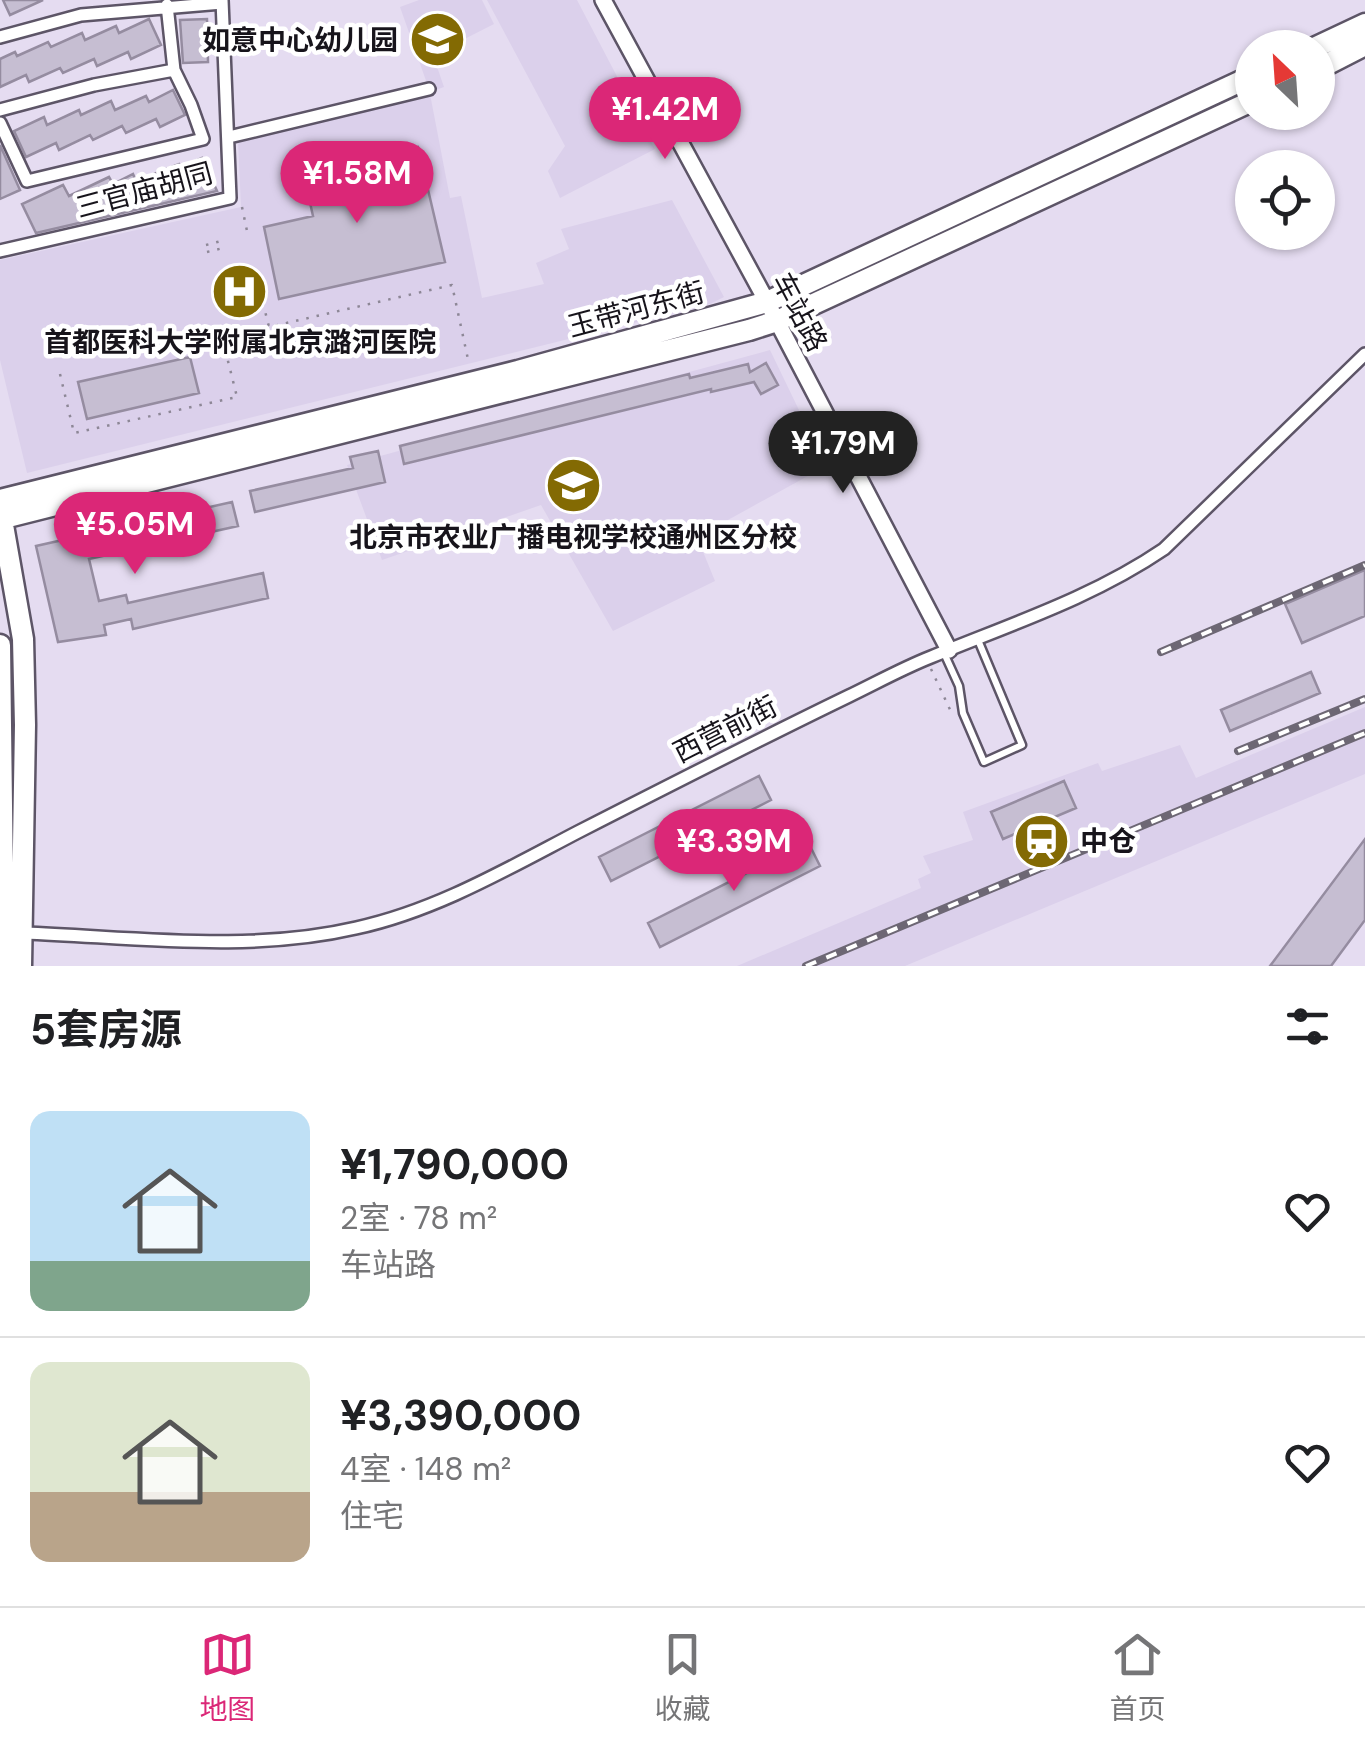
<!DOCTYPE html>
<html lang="zh">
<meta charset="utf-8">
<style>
:root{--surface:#fff;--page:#f2f2f2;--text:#202124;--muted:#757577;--line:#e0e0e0;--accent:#db2777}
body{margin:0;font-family:"DM Sans","Noto Sans SC",sans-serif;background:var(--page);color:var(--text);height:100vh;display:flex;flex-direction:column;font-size:38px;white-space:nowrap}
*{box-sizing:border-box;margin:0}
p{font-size:32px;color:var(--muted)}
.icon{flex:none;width:55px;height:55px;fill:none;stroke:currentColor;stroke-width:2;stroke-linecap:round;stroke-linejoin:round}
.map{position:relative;height:966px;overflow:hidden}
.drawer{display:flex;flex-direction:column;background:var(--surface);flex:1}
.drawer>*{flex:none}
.needle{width:65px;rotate:335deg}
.controls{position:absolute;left:1235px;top:30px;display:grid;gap:20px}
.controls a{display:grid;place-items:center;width:100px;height:100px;border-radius:50%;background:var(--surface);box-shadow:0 2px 8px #0004;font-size:50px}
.price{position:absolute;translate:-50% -85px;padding:0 22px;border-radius:35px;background:var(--accent);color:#fff;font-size:32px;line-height:65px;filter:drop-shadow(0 2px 5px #0008)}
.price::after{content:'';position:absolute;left:50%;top:60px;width:30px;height:22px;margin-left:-15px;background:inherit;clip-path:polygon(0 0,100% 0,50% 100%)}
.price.active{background:#222;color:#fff}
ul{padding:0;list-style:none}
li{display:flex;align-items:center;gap:30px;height:250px;padding:0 30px}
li+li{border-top:2px solid var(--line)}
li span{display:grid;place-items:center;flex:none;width:280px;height:200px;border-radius:20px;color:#555}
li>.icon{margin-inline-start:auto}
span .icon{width:120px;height:120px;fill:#fffc;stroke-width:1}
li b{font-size:42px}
h2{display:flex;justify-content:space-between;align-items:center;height:120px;padding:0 30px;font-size:42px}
.dock{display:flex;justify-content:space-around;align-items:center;height:140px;border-top:2px solid var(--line);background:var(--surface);font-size:28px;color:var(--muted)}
.dock a{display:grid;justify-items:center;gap:5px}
.dock .active{color:var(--accent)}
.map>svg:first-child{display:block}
</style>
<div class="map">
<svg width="1365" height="966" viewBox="0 0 1365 966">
<rect width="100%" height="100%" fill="#e5dcf1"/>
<!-- built -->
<path fill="#dbd0eb" d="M 419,0 L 482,0 L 494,24 L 433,55 L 444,87 L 430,92 L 400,7 Z
M 487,0 L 577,0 L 655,149 L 560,198 L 548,171 L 565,146 Z
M 430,94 L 450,198 L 461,196 L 482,298 L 544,284 L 536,263 L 569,249 L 561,229 L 672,200 L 724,297 L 710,304 L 27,473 L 0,360 L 0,260 L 241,207 L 238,141 Z
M 770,350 L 826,466 L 697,537 L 715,581 L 613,631 L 541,505 L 382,560 L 347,465 Z
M 1365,707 L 1365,774 L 905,966 L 737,966 L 921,888 L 918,879 L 931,873 L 923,856 L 973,840 L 963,812 L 1098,763 L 1102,771 L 1180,745 L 1196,778 Z"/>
<!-- building -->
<path fill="#c6bed2" stroke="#958ca0" stroke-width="2.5" d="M 3,0 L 43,0 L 10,15 Z
M 149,19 L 161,45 L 131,59 L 128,52 L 97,66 L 94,59 L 63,73 L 60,68 L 29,82 L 26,75 L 0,87 L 0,59 L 15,52 L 17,56 L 48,42 L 51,47 L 82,33 L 85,40 L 116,26 L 119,33 Z
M 207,19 L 208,62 L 183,63 L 180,20 Z
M 173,90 L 185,115 L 160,127 L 156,119 L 126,133 L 122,126 L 93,140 L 90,135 L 59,150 L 56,143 L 26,157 L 14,131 L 44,117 L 47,125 L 79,110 L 81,115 L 111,101 L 115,110 L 146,96 L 149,102 Z
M 0,145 L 20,190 L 0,199 Z
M 418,147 L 445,262 L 279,299 L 264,227 L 313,216 L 303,171 Z
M 202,158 L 217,191 L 36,233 L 22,204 L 63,185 L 69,196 L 109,177 L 113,184 L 133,174 L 136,181 L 179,164 L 181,168 Z
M 190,357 L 199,393 L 87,419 L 78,382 Z
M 766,363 L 778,385 L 761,394 L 754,382 L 711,392 L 711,389 L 404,464 L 400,446 L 689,374 L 690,378 L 748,364 L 750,372 Z
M 378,451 L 385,482 L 255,512 L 250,491 L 353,468 L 350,457 Z
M 232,502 L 238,526 L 89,559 L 99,601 L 126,595 L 128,603 L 263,573 L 268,598 L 133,629 L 131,619 L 104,625 L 106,635 L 58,642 L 36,546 Z
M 1365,570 L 1365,616 L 1302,643 L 1285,604 Z
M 1311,672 L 1320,693 L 1230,731 L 1221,710 Z
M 759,776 L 771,800 L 611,881 L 599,857 Z
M 1064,781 L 1076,808 L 1003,839 L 991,812 Z
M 1365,839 L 1365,920 L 1331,966 L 1270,966 Z
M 808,842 L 820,866 L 660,947 L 648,923 Z"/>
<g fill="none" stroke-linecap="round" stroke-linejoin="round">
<defs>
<path id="service" d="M 944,653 L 959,686 L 963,713 L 984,762 L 1022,745 L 978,640"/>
<path id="minor" d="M 0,37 L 81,15 L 222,3
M 0,110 L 94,85 L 174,70
M 0,123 L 27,181 L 203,139 L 191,105 L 174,70 L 167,5
M 229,137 L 429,89
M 0,251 L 230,198 L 222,0
M 24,933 C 133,937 249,953 356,928 C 435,911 507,869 578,832 C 668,786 758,740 849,696 C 876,683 903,668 931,657 C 1011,624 1092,598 1164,549 L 1365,354"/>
<path id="tertiary" d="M 603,0 L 767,302 L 949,650"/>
<path id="primary" d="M 1314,48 L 1365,24
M 1318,69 L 1365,45
M 0,500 L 518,371 L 767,302 L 1252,76
M 0,508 L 23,639 L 25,725 L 21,966
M 0,519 L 749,330 L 777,321 L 1252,101
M 0,645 L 4,966"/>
</defs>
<!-- service casing -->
<use href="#service" stroke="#5d5567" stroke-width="11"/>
<!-- minor casing -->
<use href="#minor" stroke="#5d5567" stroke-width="16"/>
<!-- tertiary casing -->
<use href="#tertiary" stroke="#5d5567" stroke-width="20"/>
<!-- primary casing -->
<use href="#primary" stroke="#5d5567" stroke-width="25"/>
<!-- path -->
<path stroke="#8d8796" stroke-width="2.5" stroke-dasharray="2.5 8" stroke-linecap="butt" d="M 242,207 L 247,231
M 206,245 L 225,240
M 207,252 L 227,247
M 220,300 L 238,295
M 263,303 L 269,327 L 452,285 L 469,364
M 222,306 L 240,302
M 60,374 L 74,433 L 237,397 L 222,337 L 269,327
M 931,669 L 953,716"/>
<!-- service -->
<use href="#service" stroke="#fff" stroke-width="6"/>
<!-- minor -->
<use href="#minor" stroke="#fff" stroke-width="11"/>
<!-- tertiary -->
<use href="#tertiary" stroke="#fff" stroke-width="15"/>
<!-- primary -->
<use href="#primary" stroke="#fff" stroke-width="20"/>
<defs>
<path id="rail" d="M 1161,652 L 1365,565
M 1238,751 L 1365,699
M 806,966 L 1365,733"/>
</defs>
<!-- rail casing -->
<use href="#rail" stroke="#6d6774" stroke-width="8"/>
<!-- rail -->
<use href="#rail" stroke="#fff" stroke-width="4" stroke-dasharray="11" stroke-linecap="butt"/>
</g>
<!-- icons -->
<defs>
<symbol id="school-disc" viewBox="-11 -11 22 22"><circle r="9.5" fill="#836a03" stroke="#fff"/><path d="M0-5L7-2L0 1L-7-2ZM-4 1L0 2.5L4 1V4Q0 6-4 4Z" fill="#fff"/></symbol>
<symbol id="hospital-disc" viewBox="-11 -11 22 22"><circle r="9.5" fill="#836a03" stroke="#fff"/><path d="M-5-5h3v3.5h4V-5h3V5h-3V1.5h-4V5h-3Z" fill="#fff"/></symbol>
<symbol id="university-disc" viewBox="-11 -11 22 22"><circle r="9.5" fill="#836a03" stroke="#fff"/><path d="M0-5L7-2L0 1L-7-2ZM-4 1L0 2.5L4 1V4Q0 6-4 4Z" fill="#fff"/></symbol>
<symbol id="station-disc" viewBox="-11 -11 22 22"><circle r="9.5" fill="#836a03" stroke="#fff"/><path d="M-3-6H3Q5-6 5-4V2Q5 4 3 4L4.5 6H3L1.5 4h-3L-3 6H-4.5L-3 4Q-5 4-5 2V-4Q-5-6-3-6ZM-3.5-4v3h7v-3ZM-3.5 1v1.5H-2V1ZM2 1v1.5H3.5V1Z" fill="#fff"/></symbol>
</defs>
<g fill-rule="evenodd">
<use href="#school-disc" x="406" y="8" width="63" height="63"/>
<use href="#hospital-disc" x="208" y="260" width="63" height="63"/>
<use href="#university-disc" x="542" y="454" width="63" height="63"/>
<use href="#station-disc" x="1010" y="810" width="63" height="63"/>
</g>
<g text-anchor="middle" stroke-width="9" stroke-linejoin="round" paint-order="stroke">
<!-- poi labels -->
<g font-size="28" font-weight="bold" fill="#17141b" stroke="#fff">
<text x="398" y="50" text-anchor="end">如意中心幼儿园</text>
<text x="240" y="352">首都医科大学附属北京潞河医院</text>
<text x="573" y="547">北京市农业广播电视学校通州区分校</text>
<text x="1080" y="851" text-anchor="start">中仓</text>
</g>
<!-- street labels -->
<g font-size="28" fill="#17141b" stroke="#fff">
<text transform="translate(144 190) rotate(-15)" y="10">三官庙胡同</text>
<text transform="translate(636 309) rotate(-15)" y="10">玉带河东街</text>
<text transform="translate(800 312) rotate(62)" y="10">车站路</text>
<text transform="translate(725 729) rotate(-27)" y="10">西营前街</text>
</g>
</g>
</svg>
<div class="controls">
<a><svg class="needle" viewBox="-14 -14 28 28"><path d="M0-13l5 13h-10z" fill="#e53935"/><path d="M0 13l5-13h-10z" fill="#757577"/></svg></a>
<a><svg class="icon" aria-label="locate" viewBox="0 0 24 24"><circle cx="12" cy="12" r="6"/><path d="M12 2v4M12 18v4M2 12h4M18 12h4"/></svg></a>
</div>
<b class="price" style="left:665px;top:162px">¥1.42M</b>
<b class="price" style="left:357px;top:226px">¥1.58M</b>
<b class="price active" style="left:843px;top:496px">¥1.79M</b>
<b class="price" style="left:135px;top:577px">¥5.05M</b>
<b class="price" style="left:734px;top:894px">¥3.39M</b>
</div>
<section class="drawer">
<h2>5套房源<svg class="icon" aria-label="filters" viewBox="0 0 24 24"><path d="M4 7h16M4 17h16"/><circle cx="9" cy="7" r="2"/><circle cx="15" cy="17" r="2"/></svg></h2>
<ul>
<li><span style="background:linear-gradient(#bfe0f5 75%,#7fa58c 0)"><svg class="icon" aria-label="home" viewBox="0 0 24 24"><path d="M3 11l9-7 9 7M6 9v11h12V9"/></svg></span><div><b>¥1,790,000</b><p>2室 · 78 m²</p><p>车站路</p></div><svg class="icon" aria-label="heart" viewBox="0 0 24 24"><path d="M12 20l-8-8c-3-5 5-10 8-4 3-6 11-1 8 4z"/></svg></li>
<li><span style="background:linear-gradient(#dfe7d0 65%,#b9a48a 0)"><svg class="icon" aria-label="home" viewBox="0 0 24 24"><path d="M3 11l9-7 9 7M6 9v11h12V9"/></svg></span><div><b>¥3,390,000</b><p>4室 · 148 m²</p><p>住宅</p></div><svg class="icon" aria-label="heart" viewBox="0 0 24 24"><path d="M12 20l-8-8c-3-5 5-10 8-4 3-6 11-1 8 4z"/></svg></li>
</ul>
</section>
<nav class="dock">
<a class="active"><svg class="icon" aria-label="map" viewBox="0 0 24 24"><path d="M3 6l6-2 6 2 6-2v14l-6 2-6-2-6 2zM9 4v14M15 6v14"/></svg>地图</a>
<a><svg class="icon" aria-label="saved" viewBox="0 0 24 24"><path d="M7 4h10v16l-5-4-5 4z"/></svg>收藏</a>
<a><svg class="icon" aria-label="home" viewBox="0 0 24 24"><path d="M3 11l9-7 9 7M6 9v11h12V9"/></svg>首页</a>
</nav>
